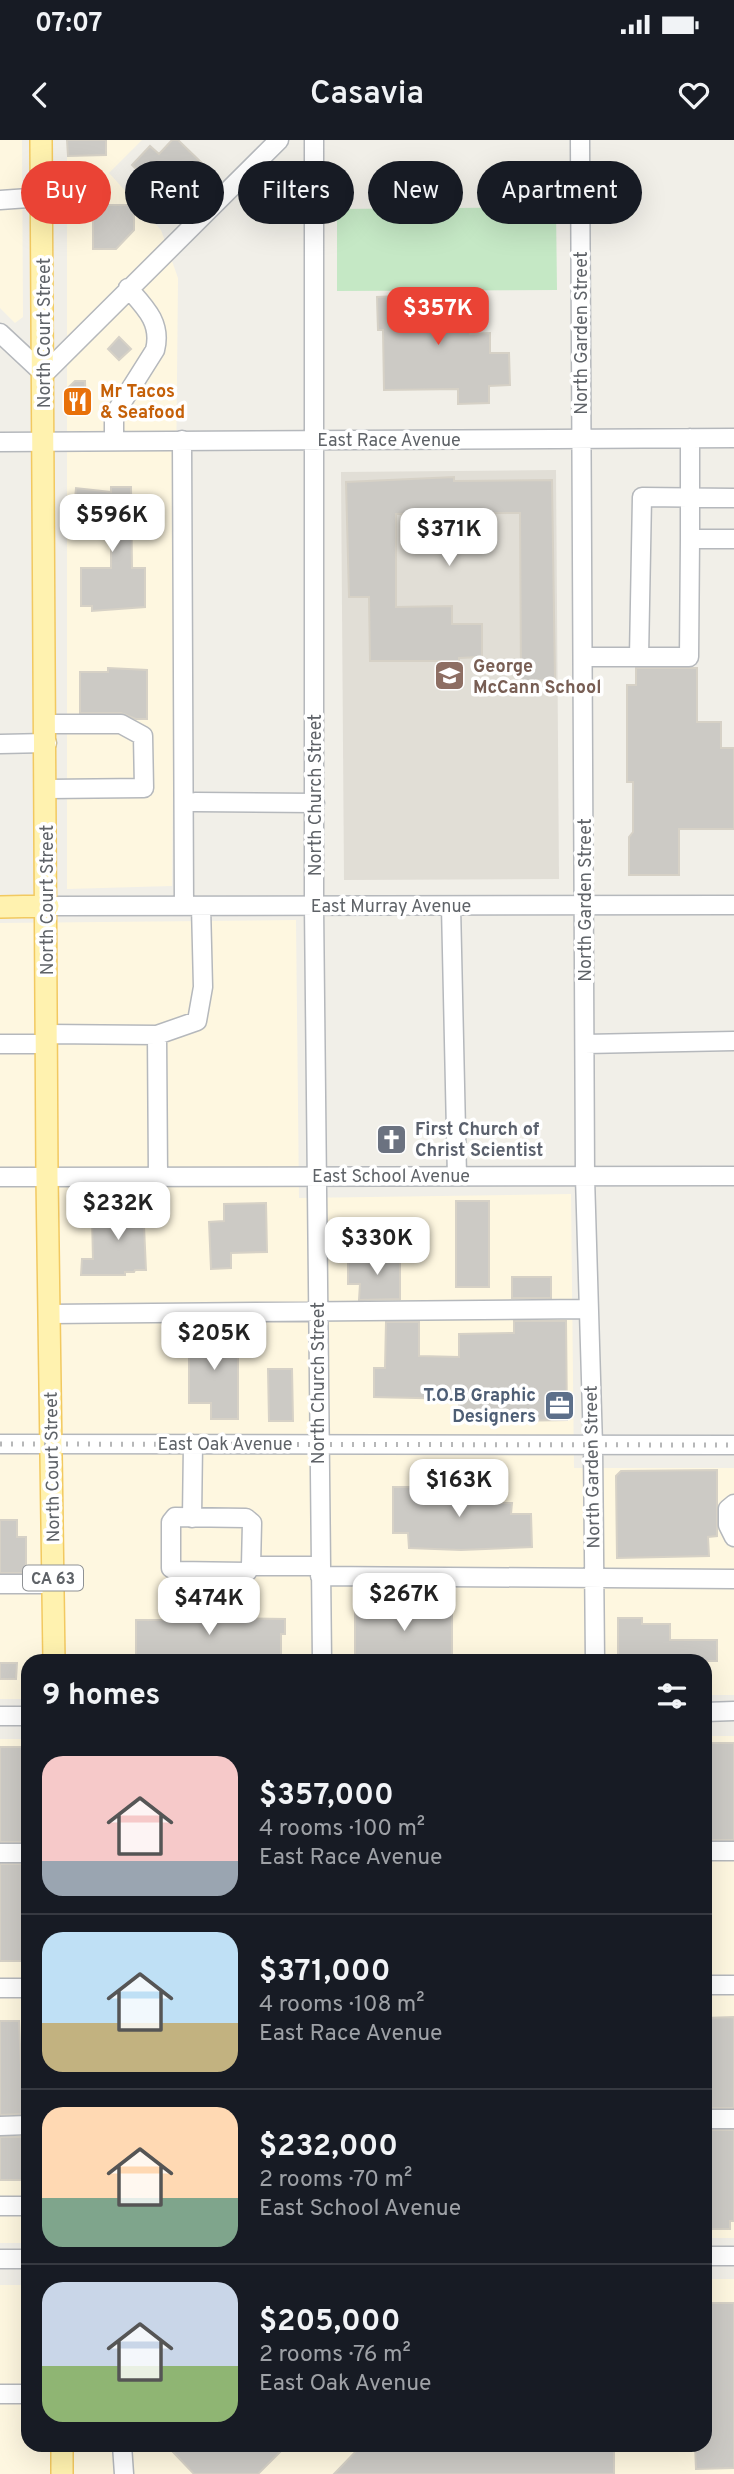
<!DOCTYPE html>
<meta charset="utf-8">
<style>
:root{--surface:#171b24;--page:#20242c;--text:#f1f3f6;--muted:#9ea1a6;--line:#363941;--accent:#ea4335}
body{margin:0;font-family:Overpass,sans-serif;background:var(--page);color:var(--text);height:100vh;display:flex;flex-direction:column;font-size:26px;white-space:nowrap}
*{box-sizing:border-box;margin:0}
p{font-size:23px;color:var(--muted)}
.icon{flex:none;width:38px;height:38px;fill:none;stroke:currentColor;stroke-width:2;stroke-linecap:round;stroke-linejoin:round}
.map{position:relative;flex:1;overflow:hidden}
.panel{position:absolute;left:21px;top:1514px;width:691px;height:798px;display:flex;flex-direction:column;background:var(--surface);border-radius:21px;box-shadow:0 7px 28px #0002}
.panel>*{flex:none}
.guide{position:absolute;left:21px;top:21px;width:693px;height:63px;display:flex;gap:14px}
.price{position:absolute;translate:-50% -60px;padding:0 16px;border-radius:14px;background:#fff;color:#222;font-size:23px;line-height:46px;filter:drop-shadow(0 2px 4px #0008)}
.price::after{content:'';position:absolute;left:50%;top:42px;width:21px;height:16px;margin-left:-10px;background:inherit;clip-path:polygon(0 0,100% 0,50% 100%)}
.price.active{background:var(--accent);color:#fff}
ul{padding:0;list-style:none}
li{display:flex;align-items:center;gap:21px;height:175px;padding:0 21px}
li+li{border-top:2px solid var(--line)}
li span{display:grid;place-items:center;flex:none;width:196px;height:140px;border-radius:21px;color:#555}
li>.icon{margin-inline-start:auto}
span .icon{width:84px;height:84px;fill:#fffc;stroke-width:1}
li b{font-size:30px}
h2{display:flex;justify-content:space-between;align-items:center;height:84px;padding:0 21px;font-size:30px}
.pill{padding:0 24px;border-radius:32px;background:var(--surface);box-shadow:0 7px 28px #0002;font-size:24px;line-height:63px}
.pill.active{background:var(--accent);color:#fff}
.status{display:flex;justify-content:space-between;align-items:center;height:49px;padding:0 35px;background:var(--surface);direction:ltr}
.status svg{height:19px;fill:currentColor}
header{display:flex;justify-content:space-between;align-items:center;height:91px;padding:0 21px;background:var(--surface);font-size:32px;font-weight:600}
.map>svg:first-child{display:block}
</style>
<div class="status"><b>07:07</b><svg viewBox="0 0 49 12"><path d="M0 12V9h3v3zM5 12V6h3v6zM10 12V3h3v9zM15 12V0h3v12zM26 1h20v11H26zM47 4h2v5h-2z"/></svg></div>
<header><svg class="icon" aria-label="back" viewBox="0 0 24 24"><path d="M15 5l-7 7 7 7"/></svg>Casavia<svg class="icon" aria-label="heart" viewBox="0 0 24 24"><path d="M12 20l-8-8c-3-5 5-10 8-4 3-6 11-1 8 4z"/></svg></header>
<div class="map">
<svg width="734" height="2334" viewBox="0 0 734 2334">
<rect width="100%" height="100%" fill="#f1efe8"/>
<!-- commercial -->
<path fill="#fef7e0" d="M 0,0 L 22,0 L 23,177 L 15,183 L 0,168 Z
M 67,0 L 142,0 L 109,33 L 161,90 L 178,138 L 172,746 L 67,749 Z
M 296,780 L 299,1058 L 571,1054 L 574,1328 L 734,1328 L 734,1555 L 705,1555 L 705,1521 L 28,1521 L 28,1559 L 0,1559 L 0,783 Z
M 705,1596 L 734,1596 L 734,2098 L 705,2098 Z
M 0,1599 L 28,1599 L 28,2103 L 0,2103 Z
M 705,2139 L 734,2139 L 734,2334 L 0,2334 L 0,2145 L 28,2145 L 28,2305 L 705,2305 Z"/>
<!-- education -->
<path fill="#e1ded6" d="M 556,330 L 559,739 L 344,740 L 341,332 Z"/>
<!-- green -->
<path fill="#c5e8c5" d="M 556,67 L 557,150 L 337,151 L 337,69 Z"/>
<!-- building -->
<path fill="#cccac5" stroke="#d6d1c6" stroke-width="2" d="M 67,0 L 106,0 L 106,15 L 68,16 Z
M 172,0 L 178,0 L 205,26 L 156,77 L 127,49 L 141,34 L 132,25 L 150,6 L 159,14 Z
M 93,65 L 134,65 L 134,90 L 116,109 L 93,109 Z
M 470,153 L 470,194 L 490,193 L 490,213 L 509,213 L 510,245 L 489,246 L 489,263 L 458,264 L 458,249 L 384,250 L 383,190 L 378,190 L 377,157 Z
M 119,197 L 131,209 L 119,220 L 108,209 Z
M 75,241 L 85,241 L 86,275 L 68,275 L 68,248 Z
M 454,337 L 454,341 L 552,340 L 555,540 L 521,541 L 520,373 L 396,374 L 396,467 L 452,466 L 452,484 L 482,484 L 482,517 L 459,518 L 459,521 L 370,521 L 369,457 L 349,457 L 346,342 Z
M 111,347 L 131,347 L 132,428 L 145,428 L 145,467 L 92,471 L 92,466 L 81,466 L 81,428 L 111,428 L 111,375 L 74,370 L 76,348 L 111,352 Z
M 108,528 L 147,530 L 147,579 L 136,579 L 121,573 L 80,573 L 80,532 L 108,532 Z
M 636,528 L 697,528 L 697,582 L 721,582 L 721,608 L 734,608 L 734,689 L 679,689 L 679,735 L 629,735 L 629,697 L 633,692 L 633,642 L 627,642 L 627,545 L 636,545 Z
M 456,1061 L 489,1061 L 489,1147 L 456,1147 Z
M 266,1063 L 267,1112 L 231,1113 L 231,1128 L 211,1129 L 209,1082 L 224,1081 L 224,1064 Z
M 107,1064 L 143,1064 L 146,1130 L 135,1130 L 134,1132 L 125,1132 L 125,1135 L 81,1135 L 82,1119 L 93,1119 L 92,1077 L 107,1077 Z
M 367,1113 L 400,1114 L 400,1159 L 359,1160 L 360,1144 L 348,1144 L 348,1121 L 367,1121 Z
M 512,1137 L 551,1137 L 551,1158 L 512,1158 Z
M 514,1181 L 566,1181 L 567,1280 L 459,1282 L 459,1259 L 374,1257 L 374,1228 L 385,1228 L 386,1182 L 419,1182 L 419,1216 L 459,1217 L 459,1194 L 514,1193 Z
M 189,1184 L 210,1184 L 210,1198 L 238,1198 L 238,1279 L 211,1279 L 211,1263 L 189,1263 Z
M 268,1229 L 292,1229 L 293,1281 L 269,1281 Z
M 717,1330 L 717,1396 L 708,1397 L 709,1416 L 617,1418 L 616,1336 L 621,1331 Z
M 393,1347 L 498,1347 L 498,1363 L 512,1363 L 511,1374 L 531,1374 L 532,1407 L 461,1410 L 409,1408 L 408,1393 L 393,1393 Z
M 0,1380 L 17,1380 L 17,1397 L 26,1397 L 26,1433 L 0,1433 Z
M 175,1463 L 204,1464 L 204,1469 L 235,1469 L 235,1478 L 285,1479 L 285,1494 L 281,1494 L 281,1521 L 136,1521 L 136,1480 L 175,1480 Z
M 355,1464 L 452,1464 L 452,1521 L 355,1521 Z
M 618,1478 L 642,1478 L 642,1484 L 670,1484 L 670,1500 L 717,1500 L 717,1521 L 618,1521 Z
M 0,1523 L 17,1523 L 16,1539 L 0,1539 Z
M 705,1603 L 734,1603 L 734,1700 L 705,1700 Z
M 0,1607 L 26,1607 L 27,1702 L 0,1702 Z
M 0,1724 L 27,1724 L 27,1821 L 0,1821 Z
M 734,1877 L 734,1968 L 705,1968 L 705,1878 Z
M 0,1881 L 19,1881 L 23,1974 L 0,1975 Z
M 705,1990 L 734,1990 L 734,2081 L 730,2081 L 730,2089 L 705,2089 Z
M 0,1997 L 22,1997 L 22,2040 L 0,2040 Z
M 705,2163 L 734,2163 L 734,2328 L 696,2329 L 695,2305 L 705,2305 Z
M 178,2305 L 272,2305 L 280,2312 L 258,2334 L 194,2334 L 172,2311 Z
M 362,2305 L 614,2305 L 614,2334 L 334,2334 Z"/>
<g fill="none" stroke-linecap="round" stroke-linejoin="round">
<defs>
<path id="minor" d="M 314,0 L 314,766 L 322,1521
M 580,0 L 585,1037 L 593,1306 L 595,1521
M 0,60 L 43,57
M 0,193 L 44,234 L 279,0
M 690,298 L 690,399 L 734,399
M 182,300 L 184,766
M 114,301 L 114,275 L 155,210 C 162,183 145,167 128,148
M 0,302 L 734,298
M 583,517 L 689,517 L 690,399
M 639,517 L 642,357 L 734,358
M 47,584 L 121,584 L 143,596 L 144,648 L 47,649
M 0,604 L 47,603
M 195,662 L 315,663
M 48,766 L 734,765
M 451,766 L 457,1036
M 47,894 L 157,895 L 197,881 L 203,847 L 201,766
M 157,895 L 158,1036
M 0,904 L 47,904
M 585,904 L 734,901
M 0,1037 L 734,1036
M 50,1174 L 587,1169
M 0,1304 L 734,1305
M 734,1364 L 728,1369 L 728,1385 L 734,1397
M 175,1377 L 246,1378 L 252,1383 L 251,1426 L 247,1432 L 176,1431 L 171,1428 L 171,1382 Z
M 192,1378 L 193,1304
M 251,1426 L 320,1426
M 320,1436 L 734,1439
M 0,1444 L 53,1444
M 705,1572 L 734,1571
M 0,1576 L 28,1576
M 705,1711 L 734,1711
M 0,1713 L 28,1713
M 705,1845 L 734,1845
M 0,1848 L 28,1848
M 705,1979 L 734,1979
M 0,1986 L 28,1985
M 0,2066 L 28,2066
M 705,2116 L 734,2116
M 0,2119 L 28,2119
M 0,2254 L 28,2254
M 122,2305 L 124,2334"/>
<path id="major" d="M 41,0 L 47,1037 L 54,1521
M 0,767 L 48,766
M 62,2305 L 62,2334"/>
</defs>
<!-- minor casing -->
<use href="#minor" stroke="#b5b8bc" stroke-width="21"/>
<!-- major casing -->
<use href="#major" stroke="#f2c960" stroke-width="24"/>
<!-- minor -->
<use href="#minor" stroke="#fff" stroke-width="18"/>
<!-- major -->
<use href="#major" stroke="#fff2af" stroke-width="21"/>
<!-- rail -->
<path stroke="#b6b7b8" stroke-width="5" stroke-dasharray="2 9" stroke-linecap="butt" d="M 0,1304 L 734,1305"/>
</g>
<!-- icons -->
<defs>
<symbol id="restaurant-square" viewBox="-11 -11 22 22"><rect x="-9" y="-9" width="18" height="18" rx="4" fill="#e8710a" stroke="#fff"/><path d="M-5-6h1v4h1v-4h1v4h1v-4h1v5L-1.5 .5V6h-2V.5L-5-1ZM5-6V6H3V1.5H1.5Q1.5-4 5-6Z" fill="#fff"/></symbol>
<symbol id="school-square" viewBox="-11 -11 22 22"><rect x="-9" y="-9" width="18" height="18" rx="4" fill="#8d6e63" stroke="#fff"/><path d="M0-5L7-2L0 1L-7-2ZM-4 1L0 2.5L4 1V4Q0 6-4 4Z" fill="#fff"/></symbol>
<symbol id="church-square" viewBox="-11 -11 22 22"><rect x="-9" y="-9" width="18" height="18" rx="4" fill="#6b7280" stroke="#fff"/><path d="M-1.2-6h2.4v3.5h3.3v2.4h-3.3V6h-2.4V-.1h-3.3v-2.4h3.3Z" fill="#fff"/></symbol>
<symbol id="office-square" viewBox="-11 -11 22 22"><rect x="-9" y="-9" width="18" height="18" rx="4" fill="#5c6f8a" stroke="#fff"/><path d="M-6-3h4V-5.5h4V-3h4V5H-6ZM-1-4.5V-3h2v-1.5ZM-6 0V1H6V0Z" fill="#fff"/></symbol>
</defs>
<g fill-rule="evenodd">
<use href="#restaurant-square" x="60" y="244" width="35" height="35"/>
<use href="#school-square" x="432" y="518" width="35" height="35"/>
<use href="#church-square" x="374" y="982" width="35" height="35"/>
<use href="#office-square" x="542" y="1248" width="35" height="35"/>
</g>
<g text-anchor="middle" stroke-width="7" stroke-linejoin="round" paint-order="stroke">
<!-- shield labels -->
<rect fill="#fff" stroke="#8f9295" stroke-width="2" x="23" y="1425.5" width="60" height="25" rx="5"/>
<g font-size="16" font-weight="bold" fill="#5f6368">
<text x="53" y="1444">CA 63</text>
</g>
<!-- street labels -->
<g font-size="18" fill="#5f6368" stroke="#fff">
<text transform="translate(44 193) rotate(-90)" y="6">North Court Street</text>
<text transform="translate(581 193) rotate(-90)" y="6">North Garden Street</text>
<text x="389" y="306">East Race Avenue</text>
<text transform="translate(315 655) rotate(-90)" y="6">North Church Street</text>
<text transform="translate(47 760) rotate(-90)" y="6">North Court Street</text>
<text transform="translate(585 760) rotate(-90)" y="6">North Garden Street</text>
<text x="391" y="772">East Murray Avenue</text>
<text x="391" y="1042">East School Avenue</text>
<text transform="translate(318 1243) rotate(-90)" y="6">North Church Street</text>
<text x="225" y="1310">East Oak Avenue</text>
<text transform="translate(52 1327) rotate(-91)" y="6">North Court Street</text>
<text transform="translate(592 1327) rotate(-91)" y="6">North Garden Street</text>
</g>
<!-- food labels -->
<g font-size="18" font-weight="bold" fill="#c56008" stroke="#fff" text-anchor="start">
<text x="100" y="257">Mr Tacos<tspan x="100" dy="21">&amp; Seafood</tspan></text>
</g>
<!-- education labels -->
<g font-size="18" font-weight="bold" fill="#785e54" stroke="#fff" text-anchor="start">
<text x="473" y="532">George<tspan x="473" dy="21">McCann School</tspan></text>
</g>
<!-- worship labels -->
<g font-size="18" font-weight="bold" fill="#5b616d" stroke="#fff" text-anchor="start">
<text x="415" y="995">First Church of<tspan x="415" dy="21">Christ Scientist</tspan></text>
</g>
<!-- service labels -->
<g font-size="18" font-weight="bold" fill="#4e5e75" stroke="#fff" text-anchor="end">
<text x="536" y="1261">T.O.B Graphic<tspan x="536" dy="21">Designers</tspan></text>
</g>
</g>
</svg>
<b class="price active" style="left:438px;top:207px">$357K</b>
<b class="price" style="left:112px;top:414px">$596K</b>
<b class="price" style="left:449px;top:428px">$371K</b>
<b class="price" style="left:118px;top:1102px">$232K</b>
<b class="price" style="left:377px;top:1137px">$330K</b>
<b class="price" style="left:214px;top:1232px">$205K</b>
<b class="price" style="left:459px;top:1379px">$163K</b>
<b class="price" style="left:404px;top:1493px">$267K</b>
<b class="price" style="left:209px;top:1497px">$474K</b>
<div class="guide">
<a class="pill active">Buy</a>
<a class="pill">Rent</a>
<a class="pill">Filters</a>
<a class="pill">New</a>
<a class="pill">Apartment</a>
</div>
<section class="panel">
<h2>9 homes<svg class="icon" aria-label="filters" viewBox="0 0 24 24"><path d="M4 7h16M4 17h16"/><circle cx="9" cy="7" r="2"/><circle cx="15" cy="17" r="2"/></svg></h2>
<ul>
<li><span style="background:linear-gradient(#f6c9c9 75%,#9aa5b1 0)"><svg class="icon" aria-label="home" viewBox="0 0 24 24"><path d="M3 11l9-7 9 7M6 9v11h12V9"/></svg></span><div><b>$357,000</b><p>4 rooms · 100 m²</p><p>East Race Avenue</p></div></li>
<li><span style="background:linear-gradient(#bfe0f5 65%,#c2b280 0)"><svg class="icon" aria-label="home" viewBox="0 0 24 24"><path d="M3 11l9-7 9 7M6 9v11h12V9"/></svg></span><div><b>$371,000</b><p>4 rooms · 108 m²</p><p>East Race Avenue</p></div></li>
<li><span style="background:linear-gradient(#ffd9b3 65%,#7fa58c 0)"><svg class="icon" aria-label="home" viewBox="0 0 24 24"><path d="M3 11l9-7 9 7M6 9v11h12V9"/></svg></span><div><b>$232,000</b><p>2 rooms · 70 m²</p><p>East School Avenue</p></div></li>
<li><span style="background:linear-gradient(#c9d6e8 60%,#8fb573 0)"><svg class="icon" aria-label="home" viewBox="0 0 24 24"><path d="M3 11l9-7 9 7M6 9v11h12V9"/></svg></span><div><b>$205,000</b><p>2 rooms · 76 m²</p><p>East Oak Avenue</p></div></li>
</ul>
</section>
</div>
